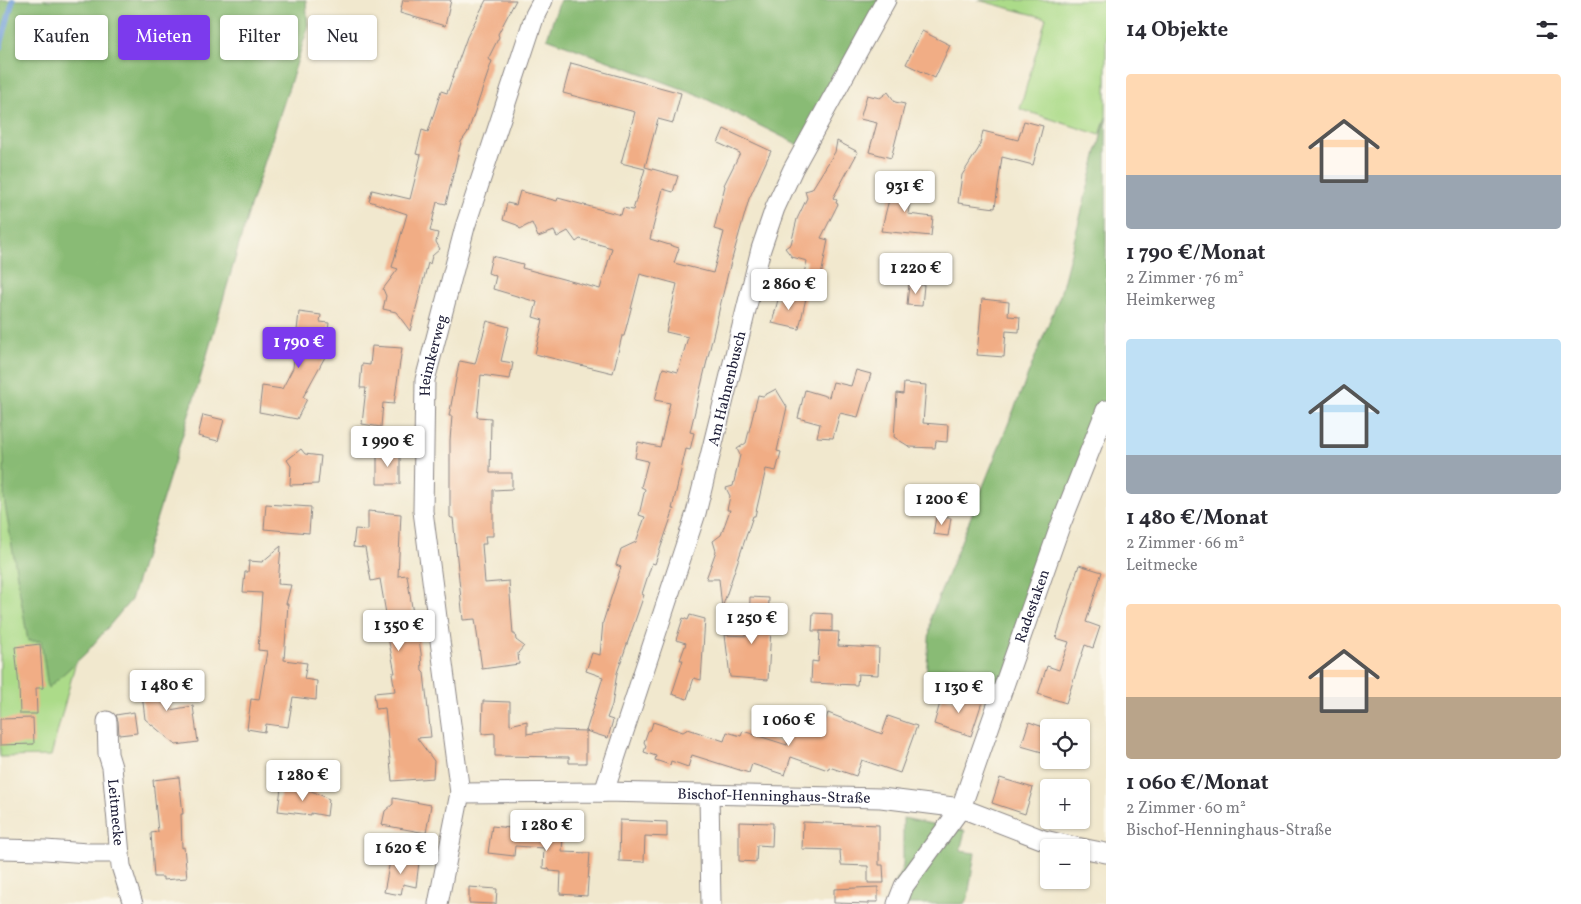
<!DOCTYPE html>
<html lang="de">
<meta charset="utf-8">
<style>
:root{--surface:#fff;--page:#f7f7f7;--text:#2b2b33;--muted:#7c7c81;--accent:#7c3aed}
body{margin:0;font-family:Vollkorn,serif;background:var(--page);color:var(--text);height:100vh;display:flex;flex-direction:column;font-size:19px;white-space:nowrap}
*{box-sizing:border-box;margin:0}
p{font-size:16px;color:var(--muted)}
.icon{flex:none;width:28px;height:28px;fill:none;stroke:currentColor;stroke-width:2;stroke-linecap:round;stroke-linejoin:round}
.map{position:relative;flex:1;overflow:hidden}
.sheet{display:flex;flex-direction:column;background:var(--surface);width:475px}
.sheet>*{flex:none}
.banner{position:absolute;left:15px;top:15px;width:475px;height:45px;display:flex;gap:10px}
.buttons{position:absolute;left:1040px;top:719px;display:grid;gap:10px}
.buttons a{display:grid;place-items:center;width:50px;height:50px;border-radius:5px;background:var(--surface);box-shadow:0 1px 4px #0004;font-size:25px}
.price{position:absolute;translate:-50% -42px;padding:0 11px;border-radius:5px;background:#fff;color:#222;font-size:16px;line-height:32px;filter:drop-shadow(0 1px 2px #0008)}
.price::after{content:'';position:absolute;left:50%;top:30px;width:15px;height:11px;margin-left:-8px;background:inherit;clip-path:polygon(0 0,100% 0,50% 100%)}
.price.selected{background:var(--accent);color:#fff}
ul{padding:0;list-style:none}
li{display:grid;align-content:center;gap:10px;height:265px;padding:0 20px}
li span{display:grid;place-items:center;height:155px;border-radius:5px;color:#555}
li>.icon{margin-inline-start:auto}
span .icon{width:90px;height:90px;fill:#fffc;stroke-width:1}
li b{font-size:21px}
h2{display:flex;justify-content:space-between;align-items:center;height:60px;padding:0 20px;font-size:21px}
.chip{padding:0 18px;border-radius:5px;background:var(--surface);box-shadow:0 1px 4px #0004;font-size:18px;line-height:45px}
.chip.selected{background:var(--accent);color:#fff}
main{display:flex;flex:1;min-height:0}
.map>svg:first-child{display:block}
</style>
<main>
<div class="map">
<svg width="1106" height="904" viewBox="0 0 1106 904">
<rect width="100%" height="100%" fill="#fbf7ec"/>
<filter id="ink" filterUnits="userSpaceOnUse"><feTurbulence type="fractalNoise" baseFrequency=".02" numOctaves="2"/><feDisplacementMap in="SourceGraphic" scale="10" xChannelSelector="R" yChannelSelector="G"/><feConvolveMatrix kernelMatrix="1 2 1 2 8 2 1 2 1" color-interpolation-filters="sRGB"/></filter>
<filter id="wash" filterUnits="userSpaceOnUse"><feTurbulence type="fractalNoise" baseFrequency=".0096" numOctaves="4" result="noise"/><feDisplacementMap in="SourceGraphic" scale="20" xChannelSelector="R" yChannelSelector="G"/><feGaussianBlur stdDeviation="1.12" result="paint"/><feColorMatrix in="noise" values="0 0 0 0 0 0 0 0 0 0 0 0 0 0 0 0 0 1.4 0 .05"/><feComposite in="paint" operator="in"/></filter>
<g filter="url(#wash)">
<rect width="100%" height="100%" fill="#f1e8ce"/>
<!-- green -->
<path fill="#acdb89" stroke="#677e62" d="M 978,0 L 1106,0 L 1106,117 L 1100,135 L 1020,109 L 1046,18 Z
M 0,225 L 77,657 L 51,756 L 0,757 Z"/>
<!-- forest -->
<path fill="#89bb75" stroke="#566e58" d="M 0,0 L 306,0 L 308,28 L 250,207 L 198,386 L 131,600 L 86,653 L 48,688 L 41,641 L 28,641 L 4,499 L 4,461 L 0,387 Z
M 560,0 L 886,0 L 805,148 L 696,94 L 547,38 Z
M 1106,117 L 1106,410 L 1003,686 L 925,688 L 931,616 L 1060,295 Z
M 903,818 L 965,831 L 960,851 L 975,853 L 968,897 L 964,904 L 886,904 L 903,866 Z"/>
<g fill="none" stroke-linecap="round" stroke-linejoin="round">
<!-- stream -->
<path stroke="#6f9ed8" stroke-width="5.5" d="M 0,48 L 13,0"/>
</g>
<g id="blocks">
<!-- building -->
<path fill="#f1ad85" d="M 403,0 L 451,0 L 445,26 L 400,13 Z
M 486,0 L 516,0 L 498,34 L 499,37 L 488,59 L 492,61 L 468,132 L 461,142 L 446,204 L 437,202 L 430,231 L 438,233 L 436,242 L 440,249 L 432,256 L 430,264 L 428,263 L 410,331 L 396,312 L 383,309 L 386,296 L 383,289 L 398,269 L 392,267 L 407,214 L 369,201 L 372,190 L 410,199 L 421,155 L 416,154 L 422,130 L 428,132 L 441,91 L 447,93 L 467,37 Z
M 922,31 L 950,45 L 935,78 L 906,64 Z
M 571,63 L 681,93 L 673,123 L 658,119 L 645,167 L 678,176 L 673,192 L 663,189 L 650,239 L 679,248 L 674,263 L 713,273 L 724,232 L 714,229 L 725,186 L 724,185 L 740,153 L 718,143 L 724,129 L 771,151 L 749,199 L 728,273 L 690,432 L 694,433 L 690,450 L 686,449 L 672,509 L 674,509 L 655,564 L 652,563 L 642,594 L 644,595 L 617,673 L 612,705 L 607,718 L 613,720 L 608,738 L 586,731 L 586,763 L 569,763 L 569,757 L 495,756 L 495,733 L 482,734 L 483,701 L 510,702 L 510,725 L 527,721 L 527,734 L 550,730 L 586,731 L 603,677 L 586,671 L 592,653 L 600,655 L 603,622 L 621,567 L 616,565 L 621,549 L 636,542 L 645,517 L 639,515 L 645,489 L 641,487 L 648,461 L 635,458 L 638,442 L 660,447 L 670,403 L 655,400 L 663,368 L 678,372 L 688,337 L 666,332 L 677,284 L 640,274 L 624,336 L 622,336 L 613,373 L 535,354 L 543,320 L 533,317 L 537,302 L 493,289 L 496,276 L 488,273 L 492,256 L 523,264 L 522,268 L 600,289 L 607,266 L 612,248 L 580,239 L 576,242 L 568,231 L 557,237 L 554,231 L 538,237 L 532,223 L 520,229 L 517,225 L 503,220 L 507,203 L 516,205 L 520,191 L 557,201 L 558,198 L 621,215 L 623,208 L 633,210 L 645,169 L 621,163 L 635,112 L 563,93 Z
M 888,92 L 895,102 L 905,104 L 891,158 L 869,152 L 877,123 L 860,119 L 867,95 L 880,98 Z
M 1024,121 L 1043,126 L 1033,165 L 1002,157 L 995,208 L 958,203 L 962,175 L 979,148 L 983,131 L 1018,140 Z
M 837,141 L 858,152 L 833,198 L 837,200 L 836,203 L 838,204 L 821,238 L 828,240 L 820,281 L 803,277 L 807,261 L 792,257 L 785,248 L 791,244 L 797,219 L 807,198 L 805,191 L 812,189 L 835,152 Z
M 894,180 L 913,183 L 908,214 L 933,217 L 931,236 L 881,231 Z
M 909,284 L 924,285 L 922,306 L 907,305 Z
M 780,292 L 806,298 L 799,329 L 772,323 Z
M 982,299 L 1009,302 L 1008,316 L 1020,317 L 1019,332 L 1006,331 L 1004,357 L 977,355 Z
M 299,312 L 321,315 L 320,322 L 329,323 L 325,357 L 303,397 L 307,399 L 297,419 L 259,412 L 262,386 L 282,389 L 293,368 Z
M 487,321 L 509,327 L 501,361 L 513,363 L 510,379 L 481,375 L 477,417 L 491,418 L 490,473 L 512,473 L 512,489 L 493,490 L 493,536 L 485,536 L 486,544 L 482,544 L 485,583 L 509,581 L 513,634 L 515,634 L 516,640 L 524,646 L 518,653 L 519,664 L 482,669 L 475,619 L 463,620 L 453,518 L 451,518 L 450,517 L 450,440 L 452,416 L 449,416 L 459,363 L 460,361 L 475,364 Z
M 372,346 L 402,348 L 394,404 L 383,403 L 381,427 L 362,424 L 366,388 L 360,388 L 362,364 L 370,365 Z
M 856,370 L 871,374 L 858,417 L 840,413 L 833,438 L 817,437 L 820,424 L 798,418 L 805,390 L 829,397 L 833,382 L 851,386 Z
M 904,383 L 926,385 L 923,423 L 948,425 L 947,442 L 936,441 L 935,448 L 910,447 L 894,437 L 897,393 L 903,394 Z
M 776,389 L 787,407 L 777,451 L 781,452 L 776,471 L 766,469 L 755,516 L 753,516 L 722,608 L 719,579 L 706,579 L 716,551 L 713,541 L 721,535 L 730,510 L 727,510 L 730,496 L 726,488 L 733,486 L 740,455 L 737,449 L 746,443 L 758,395 L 763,396 Z
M 203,415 L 224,420 L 218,441 L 198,436 Z
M 301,449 L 305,454 L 321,456 L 318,484 L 290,485 L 291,466 L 287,460 Z
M 377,452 L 400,452 L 400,484 L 377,484 Z
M 266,504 L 311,507 L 309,533 L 264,529 Z
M 368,511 L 401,514 L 398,576 L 407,575 L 416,633 L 418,633 L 421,653 L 422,671 L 424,673 L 431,737 L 417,738 L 434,761 L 433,778 L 392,781 L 385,708 L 376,709 L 374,693 L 395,691 L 392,673 L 395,673 L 386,627 L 388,625 L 380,579 L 371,581 L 365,548 L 353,547 L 355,529 L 368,530 Z
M 936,517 L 951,518 L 948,536 L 933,534 Z
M 281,546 L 278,584 L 291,585 L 286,604 L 288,604 L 284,660 L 307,663 L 304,679 L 317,681 L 316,700 L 293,697 L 288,727 L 266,724 L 265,732 L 247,729 L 251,699 L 259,700 L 267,651 L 258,650 L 262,593 L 243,592 L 245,572 L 248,572 L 249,561 L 262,562 Z
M 1079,565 L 1102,572 L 1086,622 L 1100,627 L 1093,648 L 1085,645 L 1066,703 L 1038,694 L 1047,666 L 1059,670 L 1069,642 L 1056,638 Z
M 750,597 L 769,598 L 768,628 L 771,629 L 768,680 L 730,677 L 725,635 L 749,636 Z
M 813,613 L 832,614 L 832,631 L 812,631 Z
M 690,615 L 705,619 L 701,680 L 694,678 L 687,699 L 672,694 L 683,660 L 680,660 L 686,643 L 676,640 L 683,618 L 688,620 Z
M 820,631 L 839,632 L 838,646 L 879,648 L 878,675 L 858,674 L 857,685 L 811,683 L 812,661 L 818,662 Z
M 40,644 L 43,688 L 36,688 L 37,714 L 20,714 L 19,687 L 15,647 Z
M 165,673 L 170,710 L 193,706 L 198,742 L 176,745 L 145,719 L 140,677 Z
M 963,693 L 983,699 L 971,736 L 934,724 L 942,696 L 960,702 Z
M 134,712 L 137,733 L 119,735 L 118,721 L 116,715 Z
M 828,713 L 882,734 L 888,716 L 917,726 L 900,773 L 862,760 L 856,776 L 829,767 L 828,770 L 791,757 L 785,775 L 752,764 L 749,773 L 692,755 L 688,767 L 671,761 L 670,765 L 655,760 L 656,756 L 644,752 L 646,746 L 644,742 L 648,731 L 651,729 L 653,722 L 683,732 L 688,729 L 724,741 L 727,732 L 741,736 L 743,731 L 787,745 L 793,727 L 820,736 Z
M 33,718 L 34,744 L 0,745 L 0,719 Z
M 1029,722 L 1049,729 L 1049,754 L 1021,746 Z
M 179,777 L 183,814 L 181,814 L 182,848 L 184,847 L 187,878 L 163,880 L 163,877 L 154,877 L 151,833 L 158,832 L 153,780 Z
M 1000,778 L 1033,788 L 1025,814 L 992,803 Z
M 292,785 L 302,789 L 303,787 L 329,799 L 327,816 L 311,813 L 311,815 L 278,811 L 281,788 L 290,789 Z
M 393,798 L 431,805 L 426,833 L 382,825 L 385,811 L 393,804 Z
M 537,818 L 564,819 L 562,852 L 590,853 L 587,896 L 560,894 L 561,872 L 550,871 L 550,869 L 543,868 L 544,848 L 515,846 L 514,856 L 488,853 L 492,826 L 537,831 Z
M 620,820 L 667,822 L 667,837 L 645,836 L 644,862 L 619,861 Z
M 739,822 L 773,823 L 772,846 L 757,845 L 756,862 L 739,861 Z
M 803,822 L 879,825 L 879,865 L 883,865 L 884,883 L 868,883 L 868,866 L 841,865 L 840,850 L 802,849 Z
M 391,856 L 419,862 L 416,887 L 403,884 L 401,895 L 384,892 Z
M 469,887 L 497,889 L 496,904 L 469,903 Z
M 878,887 L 878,902 L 869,902 L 869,904 L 834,903 L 834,889 Z"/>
</g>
</g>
<g filter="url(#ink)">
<use href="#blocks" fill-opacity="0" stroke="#8a8584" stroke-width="1"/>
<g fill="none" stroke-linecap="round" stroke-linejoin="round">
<defs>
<g id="street">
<path id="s1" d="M 107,721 L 108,754 L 112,767 L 121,866 L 133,904"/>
<path id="s2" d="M 604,792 L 696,513 L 761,249 L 775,208 L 793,169 L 886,0"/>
<path id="s3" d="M 460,793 L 604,792 L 881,798 L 961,808 L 1044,840 L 1080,848"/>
<path d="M 709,795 L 711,904"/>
<path d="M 1081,848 L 1106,853"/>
<path d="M 0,849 L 45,850 L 88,853 L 120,853"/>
<path id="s4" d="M 438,904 L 460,793 L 423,511 L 425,380 L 465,227 L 535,15 L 543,0"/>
<path id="s5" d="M 897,904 L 904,886 L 961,808 L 1059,529 L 1106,410"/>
</g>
</defs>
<!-- street casing -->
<use href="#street" stroke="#8a8584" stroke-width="21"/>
<!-- street -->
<use href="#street" stroke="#fff" stroke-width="19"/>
</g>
</g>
<g text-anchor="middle" stroke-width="4.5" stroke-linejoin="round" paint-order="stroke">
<!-- street labels -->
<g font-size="15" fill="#22223b" stroke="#fbf7ec">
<text dy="5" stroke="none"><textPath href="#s4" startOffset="554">Heimkerweg</textPath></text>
<text dy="5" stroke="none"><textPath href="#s2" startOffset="422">Am Hahnenbusch</textPath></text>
<text dy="5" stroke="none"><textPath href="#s5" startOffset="330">Radestaken</textPath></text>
<text dy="5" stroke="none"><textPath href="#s3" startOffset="314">Bischof-Henninghaus-Straße</textPath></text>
<text dy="5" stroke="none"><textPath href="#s1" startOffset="92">Leitmecke</textPath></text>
</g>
</g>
</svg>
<div class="buttons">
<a><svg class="icon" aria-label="locate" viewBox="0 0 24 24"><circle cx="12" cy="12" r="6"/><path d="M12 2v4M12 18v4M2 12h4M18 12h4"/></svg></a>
<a>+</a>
<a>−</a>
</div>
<b class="price" style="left:905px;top:213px">931 €</b>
<b class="price" style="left:916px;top:295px">1 220 €</b>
<b class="price" style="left:789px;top:311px">2 860 €</b>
<b class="price selected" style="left:299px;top:369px">1 790 €</b>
<b class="price" style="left:388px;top:468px">1 990 €</b>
<b class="price" style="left:942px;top:526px">1 200 €</b>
<b class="price" style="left:752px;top:645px">1 250 €</b>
<b class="price" style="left:399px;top:652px">1 350 €</b>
<b class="price" style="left:167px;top:712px">1 480 €</b>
<b class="price" style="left:959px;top:714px">1 130 €</b>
<b class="price" style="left:789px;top:747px">1 060 €</b>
<b class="price" style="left:303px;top:802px">1 280 €</b>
<b class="price" style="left:547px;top:852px">1 280 €</b>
<b class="price" style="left:401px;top:875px">1 620 €</b>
<div class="banner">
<a class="chip">Kaufen</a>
<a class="chip selected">Mieten</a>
<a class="chip">Filter</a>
<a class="chip">Neu</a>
</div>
</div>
<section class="sheet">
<h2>14 Objekte<svg class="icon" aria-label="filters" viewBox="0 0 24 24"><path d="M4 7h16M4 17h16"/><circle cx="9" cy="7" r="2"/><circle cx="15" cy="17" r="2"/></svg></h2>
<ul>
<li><span style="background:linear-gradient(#ffd9b3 65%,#9aa5b1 0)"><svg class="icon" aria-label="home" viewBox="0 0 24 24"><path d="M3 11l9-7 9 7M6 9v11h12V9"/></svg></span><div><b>1 790 €/Monat</b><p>2 Zimmer · 76 m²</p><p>Heimkerweg</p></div></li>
<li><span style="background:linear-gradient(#bfe0f5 75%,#9aa5b1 0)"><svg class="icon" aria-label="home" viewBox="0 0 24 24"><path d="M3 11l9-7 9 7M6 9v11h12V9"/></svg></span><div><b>1 480 €/Monat</b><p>2 Zimmer · 66 m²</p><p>Leitmecke</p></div></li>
<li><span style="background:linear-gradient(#ffd9b3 60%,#b9a48a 0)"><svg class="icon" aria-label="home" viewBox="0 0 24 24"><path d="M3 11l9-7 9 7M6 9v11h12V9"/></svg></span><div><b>1 060 €/Monat</b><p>2 Zimmer · 60 m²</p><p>Bischof-Henninghaus-Straße</p></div></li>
</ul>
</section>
</main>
